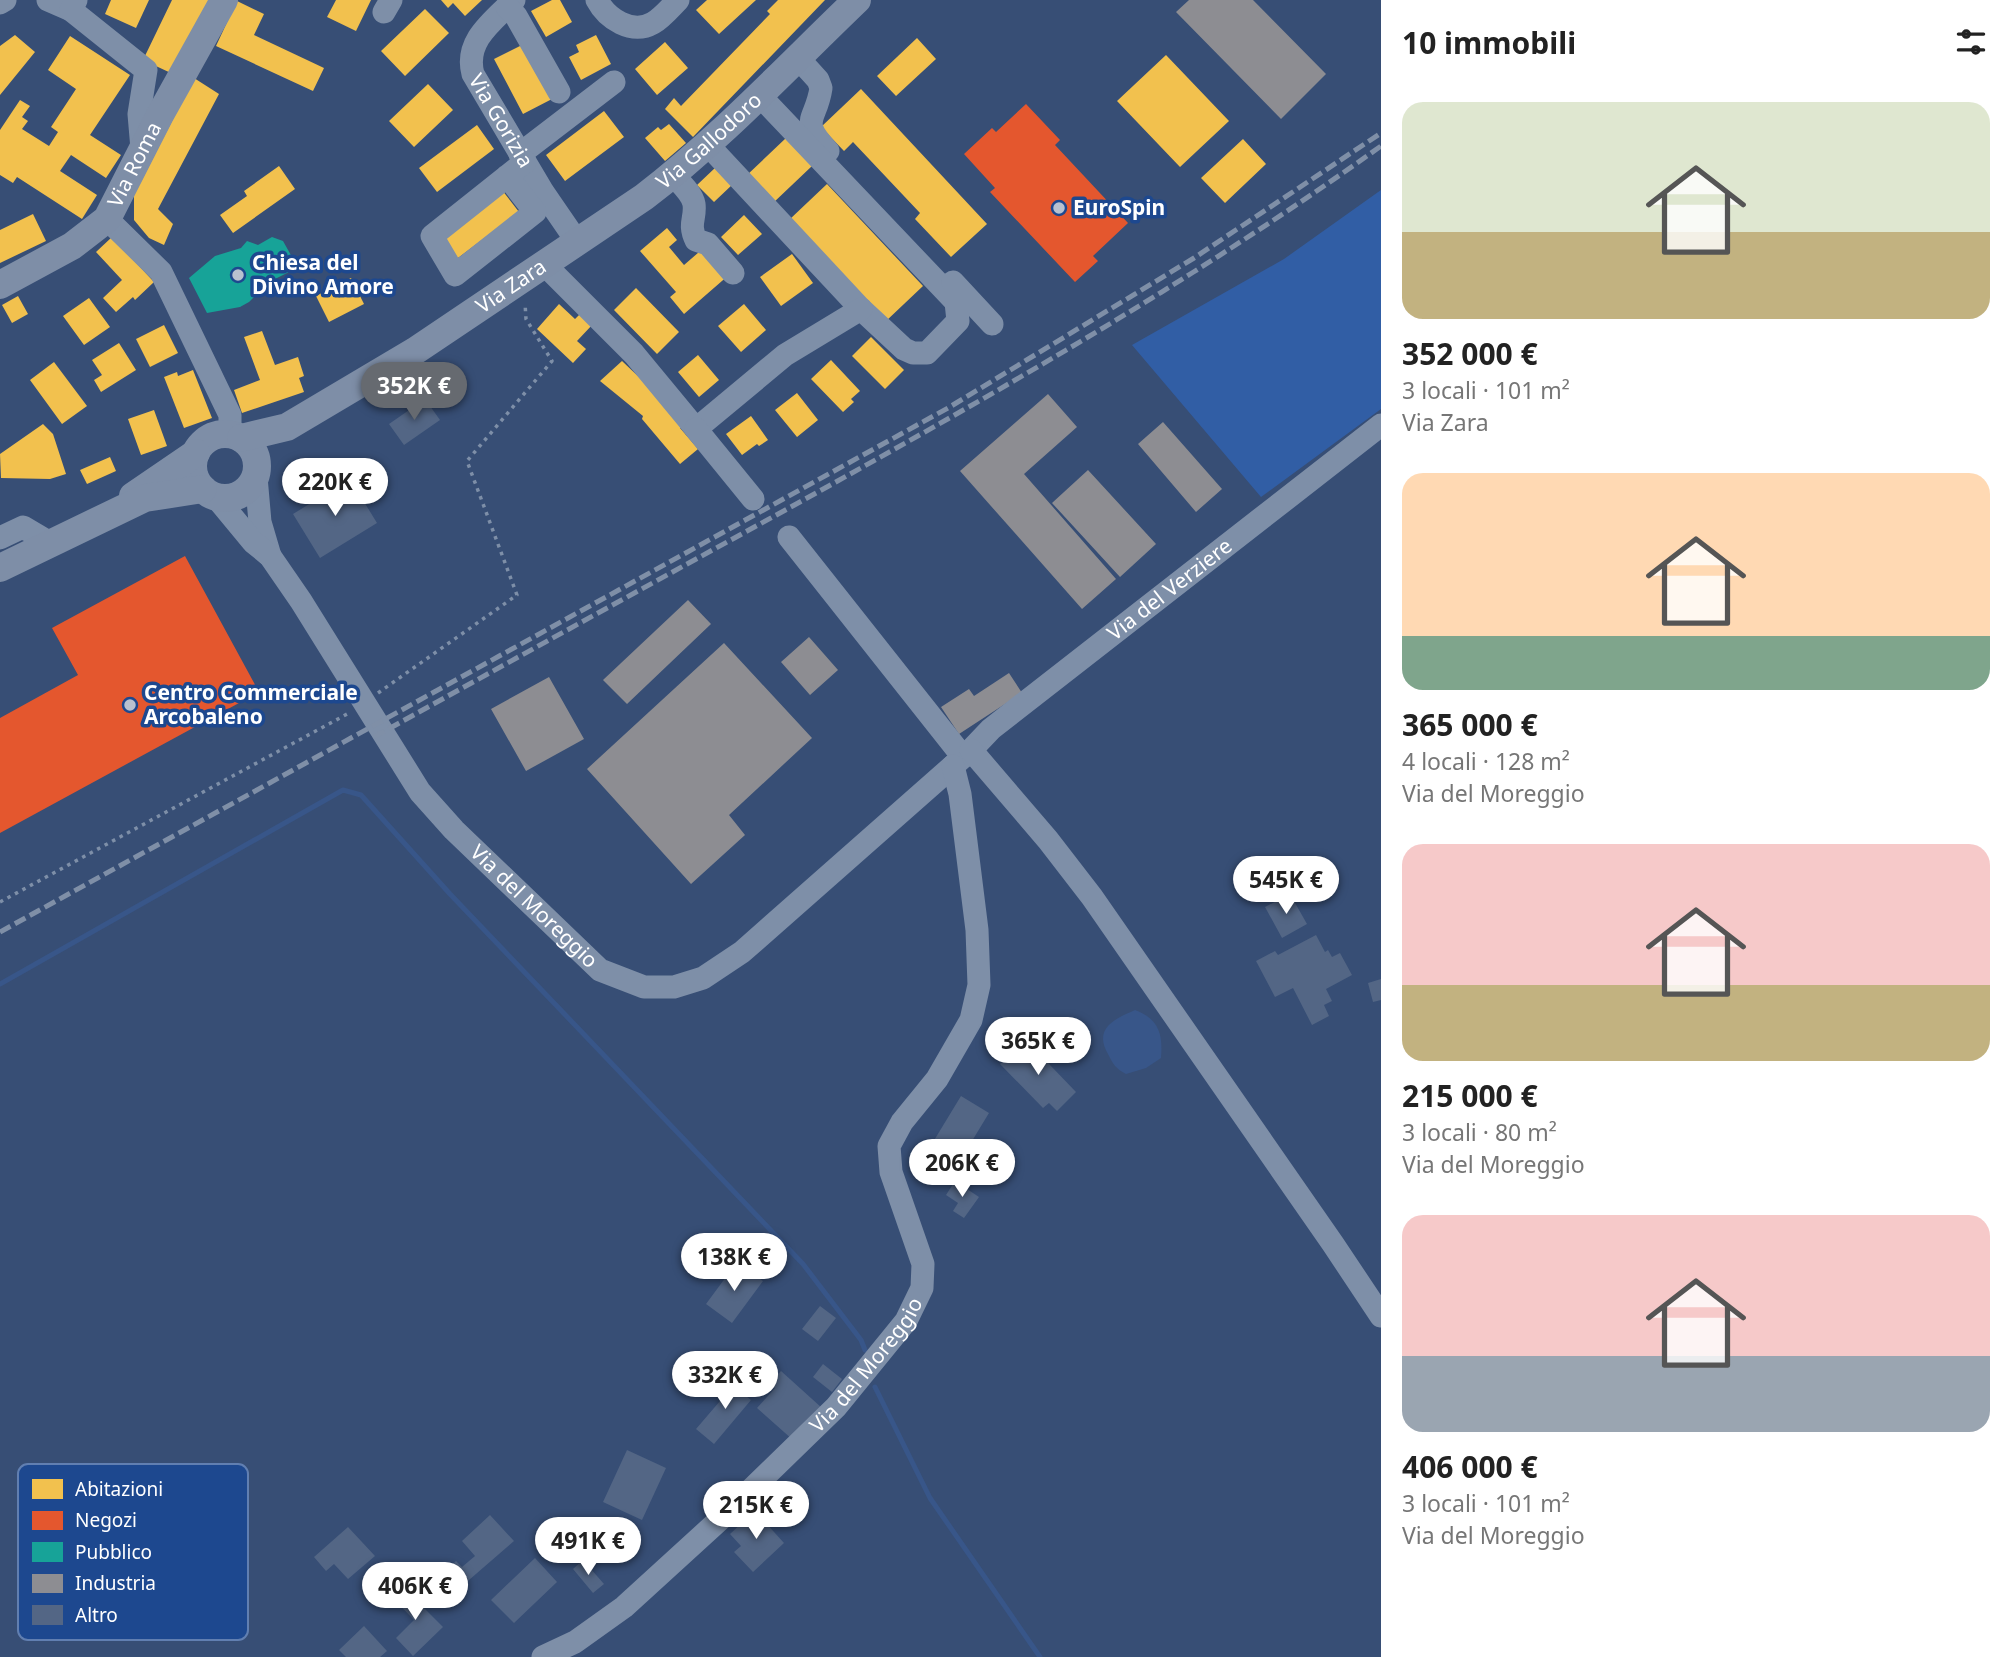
<!DOCTYPE html>
<html lang="it">
<meta charset="utf-8">
<style>
:root{--surface:#fff;--page:#f2f2f2;--text:#222;--muted:#767676;--accent:#666a70}
body{margin:0;font-family:"Noto Sans",sans-serif;background:var(--page);color:var(--text);height:100vh;display:flex;flex-direction:column;font-size:26px;white-space:nowrap}
*{box-sizing:border-box;margin:0}
p{font-size:23px;color:var(--muted)}
.icon{flex:none;width:38px;height:38px;fill:none;stroke:currentColor;stroke-width:2;stroke-linecap:round;stroke-linejoin:round}
.map{position:relative;flex:1;overflow:hidden}
.sheet{display:flex;flex-direction:column;background:var(--surface);width:630px}
.sheet>*{flex:none}
.price{position:absolute;translate:-50% -60px;padding:0 16px;border-radius:24px;background:#fff;color:#222;font-size:23px;line-height:46px;filter:drop-shadow(0 2px 4px #0008)}
.price::after{content:'';position:absolute;left:50%;top:42px;width:21px;height:16px;margin-left:-10px;background:inherit;clip-path:polygon(0 0,100% 0,50% 100%)}
.price.on{background:var(--accent);color:#fff}
ul{padding:0;list-style:none}
li{display:grid;align-content:center;gap:14px;height:371px;padding:0 21px}
li span{display:grid;place-items:center;height:217px;border-radius:21px;color:#555}
li>.icon{margin-inline-start:auto}
span .icon{width:126px;height:126px;fill:#fffc;stroke-width:1}
li b{font-size:30px}
h2{display:flex;justify-content:space-between;align-items:center;height:84px;padding:0 21px;font-size:30px}
main{display:flex;flex:1;min-height:0}
.map>svg:first-child{display:block}
</style>
<main>
<div class="map">
<svg width="1381" height="1657" viewBox="0 0 1381 1657">
<rect width="100%" height="100%" fill="#374e75"/>
<!-- green -->
<path fill="#315ea5" d="M 1381,190 L 1381,409 L 1261,497 L 1132,345 L 1284,259 Z"/>
<!-- water -->
<path fill="#385689" d="M 1135,1010 C 1159,1019 1163,1034 1161,1058 L 1146,1068 L 1126,1074 C 1116,1069 1113,1064 1108,1054 C 1093,1028 1115,1019 1135,1010 Z"/>
<!-- homes -->
<path fill="#f2c14e" d="M 111,0 L 149,0 L 136,28 L 105,14 Z
M 172,0 L 211,0 L 173,74 L 143,60 Z
M 336,0 L 371,0 L 356,31 L 327,17 Z
M 441,0 L 482,0 L 465,16 L 453,3 L 448,8 Z
M 552,0 L 560,0 L 572,22 L 546,37 L 531,11 Z
M 707,0 L 756,0 L 719,34 L 696,10 Z
M 778,0 L 825,0 L 693,137 L 665,109 L 674,98 L 681,106 L 770,14 L 767,11 Z
M 237,1 L 264,14 L 254,35 L 324,68 L 313,91 L 216,46 Z
M 425,9 L 449,33 L 405,76 L 381,51 Z
M 15,35 L 35,52 L 0,95 L 0,46 Z
M 596,35 L 611,64 L 581,80 L 569,57 L 579,52 L 576,45 Z
M 70,36 L 130,75 L 90,135 L 121,155 L 106,178 L 71,155 L 60,171 L 97,195 L 82,219 L 17,177 L 13,183 L 0,175 L 0,130 L 20,100 L 30,106 L 22,117 L 28,121 L 22,129 L 49,146 L 58,132 L 51,127 L 76,89 L 48,70 Z
M 917,38 L 936,59 L 896,96 L 877,76 Z
M 665,42 L 688,68 L 657,95 L 635,69 Z
M 524,44 L 552,99 L 523,114 L 494,59 Z
M 1166,55 L 1229,121 L 1180,167 L 1117,101 Z
M 194,78 L 219,94 L 158,209 L 173,224 L 164,245 L 149,238 L 134,220 L 134,195 Z
M 428,84 L 453,110 L 414,147 L 389,121 Z
M 861,89 L 987,224 L 951,257 L 915,219 L 920,213 L 853,142 L 844,151 L 821,127 Z
M 604,111 L 624,137 L 565,181 L 546,155 Z
M 669,124 L 686,143 L 665,161 L 645,138 L 658,127 L 661,130 Z
M 477,125 L 494,149 L 437,192 L 419,168 Z
M 786,138 L 812,166 L 772,204 L 746,176 Z
M 1243,139 L 1266,164 L 1225,203 L 1201,178 Z
M 279,166 L 295,189 L 233,233 L 220,215 L 247,196 L 244,191 Z
M 716,167 L 733,184 L 714,202 L 697,185 Z
M 827,184 L 923,286 L 885,322 L 789,220 Z
M 502,190 L 519,212 L 454,261 L 437,240 Z
M 33,214 L 46,241 L 0,263 L 0,230 Z
M 744,215 L 762,234 L 738,255 L 721,237 Z
M 667,228 L 677,240 L 669,247 L 684,265 L 706,246 L 730,274 L 684,314 L 670,297 L 676,292 L 640,251 Z
M 112,237 L 154,282 L 135,300 L 133,297 L 116,312 L 103,298 L 122,280 L 96,252 Z
M 792,254 L 813,283 L 781,306 L 760,277 Z
M 351,278 L 364,304 L 329,322 L 316,296 Z
M 292,283 L 296,290 L 286,295 L 282,288 Z
M 636,288 L 679,332 L 657,354 L 614,310 Z
M 18,296 L 28,314 L 12,323 L 2,305 Z
M 89,298 L 110,327 L 84,345 L 63,316 Z
M 559,304 L 575,319 L 581,313 L 593,324 L 577,341 L 586,349 L 573,363 L 537,329 Z
M 744,304 L 766,330 L 741,352 L 718,326 Z
M 164,325 L 178,353 L 150,367 L 136,339 Z
M 262,331 L 275,365 L 298,357 L 304,376 L 299,378 L 304,392 L 242,413 L 234,390 L 260,380 L 244,337 Z
M 871,337 L 904,370 L 885,389 L 852,356 Z
M 119,343 L 136,370 L 101,392 L 94,380 L 102,375 L 92,360 Z
M 698,355 L 719,380 L 699,397 L 678,372 Z
M 831,360 L 860,391 L 851,399 L 854,402 L 843,412 L 811,379 Z
M 622,361 L 661,398 L 683,426 L 680,428 L 698,449 L 680,464 L 642,419 L 643,416 L 600,381 Z
M 54,362 L 87,406 L 62,424 L 30,380 Z
M 193,370 L 212,418 L 184,428 L 164,377 L 177,372 L 178,376 Z
M 797,393 L 818,420 L 797,437 L 775,410 Z
M 154,410 L 167,446 L 141,455 L 128,419 Z
M 751,416 L 768,440 L 759,446 L 757,444 L 742,455 L 726,434 Z
M 43,424 L 53,434 L 66,474 L 50,479 L 1,478 L 0,454 Z
M 110,457 L 116,471 L 87,484 L 80,470 Z"/>
<!-- shops -->
<path fill="#e4572e" d="M 1026,104 L 1060,140 L 1055,145 L 1128,223 L 1093,256 L 1098,261 L 1075,282 L 990,192 L 995,188 L 964,154 L 992,128 L 996,132 Z
M 185,556 L 259,692 L 0,833 L 0,718 L 78,675 L 52,628 Z"/>
<!-- public -->
<path fill="#17a398" d="M 272,237 L 283,241 L 292,257 L 289,272 L 273,280 L 272,289 L 260,291 L 249,302 L 240,307 L 207,313 L 189,278 L 215,256 L 241,248 L 247,241 L 258,245 Z"/>
<!-- industry -->
<path fill="#8d8d92" d="M 1189,0 L 1253,0 L 1326,74 L 1281,119 L 1176,12 Z
M 1048,394 L 1077,427 L 1024,474 L 1116,579 L 1082,609 L 960,471 Z
M 1163,422 L 1222,489 L 1196,512 L 1138,444 Z
M 1088,470 L 1156,544 L 1120,577 L 1052,503 Z
M 688,600 L 711,624 L 627,704 L 603,680 Z
M 809,637 L 838,670 L 810,695 L 781,662 Z
M 724,643 L 812,738 L 729,815 L 745,835 L 691,884 L 587,769 Z
M 1009,673 L 1022,693 L 959,734 L 941,707 L 969,689 L 974,696 Z
M 549,677 L 584,739 L 526,771 L 491,709 Z"/>
<g fill="none" stroke-linecap="round" stroke-linejoin="round">
<!-- stream -->
<path stroke="#385689" stroke-width="5" d="M 0,984 L 343,790 L 361,795 L 450,894 L 803,1264 L 861,1340 L 865,1350
M 875,1387 L 930,1498 L 1040,1657"/>
</g>
<!-- building -->
<path fill="#536685" d="M 425,399 L 440,420 L 404,445 L 389,424 Z
M 350,479 L 377,523 L 320,558 L 293,514 Z
M 1290,894 L 1307,924 L 1282,938 L 1265,907 Z
M 1316,935 L 1325,952 L 1328,950 L 1332,957 L 1340,953 L 1352,975 L 1326,989 L 1332,1001 L 1324,1005 L 1329,1016 L 1312,1025 L 1293,988 L 1275,997 L 1256,961 L 1275,951 L 1278,955 Z
M 1381,979 L 1381,1000 L 1373,1002 L 1368,983 Z
M 1025,1039 L 1076,1092 L 1057,1111 L 1049,1103 L 1043,1108 L 1000,1064 Z
M 961,1096 L 989,1113 L 958,1164 L 930,1147 Z
M 955,1181 L 979,1197 L 964,1218 L 953,1211 L 958,1203 L 946,1195 Z
M 737,1262 L 763,1281 L 732,1323 L 706,1304 Z
M 820,1306 L 836,1318 L 818,1341 L 802,1329 Z
M 823,1364 L 842,1379 L 832,1392 L 813,1377 Z
M 739,1370 L 747,1376 L 736,1388 L 751,1400 L 714,1444 L 696,1429 L 732,1387 L 727,1383 Z
M 781,1371 L 822,1408 L 793,1440 L 757,1408 L 775,1388 L 770,1383 Z
M 627,1450 L 666,1468 L 642,1520 L 603,1502 Z
M 755,1511 L 784,1543 L 753,1572 L 734,1552 L 741,1546 L 730,1534 Z
M 490,1515 L 514,1541 L 454,1593 L 439,1577 L 456,1561 L 462,1567 L 475,1556 L 462,1541 Z
M 348,1527 L 375,1556 L 348,1579 L 334,1564 L 326,1571 L 314,1557 Z
M 535,1558 L 557,1582 L 514,1623 L 491,1600 Z
M 583,1560 L 604,1584 L 593,1593 L 573,1569 Z
M 400,1584 L 443,1627 L 413,1656 L 396,1638 L 414,1620 L 389,1594 Z
M 364,1626 L 387,1651 L 380,1657 L 346,1657 L 339,1650 Z"/>
<g fill="none" stroke-linecap="round" stroke-linejoin="round">
<!-- path -->
<path stroke="#7e8fa8" stroke-width="3.5" stroke-dasharray="3.5 5" stroke-linecap="butt" d="M 378,693 L 517,595 L 467,461 L 552,361 L 526,319 L 525,303
M 0,902 L 349,713"/>
<!-- minor -->
<g stroke="#7e8fa8" stroke-width="23">
<path d="M 48,0 L 71,10"/>
<path d="M 76,0 L 71,10 L 146,70 L 139,114 L 142,149"/>
<path id="s1" d="M 514,0 C 493,21 464,41 473,74 L 543,192 L 578,243"/>
<path d="M 597,0 C 607,19 632,35 653,23 C 662,18 671,7 678,0"/>
<path d="M 0,3 L 5,0"/>
<path d="M 507,7 L 516,16 L 559,92"/>
<path d="M 384,12 L 391,0"/>
<path d="M 798,58 L 818,80 L 821,88 C 816,122 798,119 828,151"/>
<path d="M 708,145 L 861,309 L 904,349 L 913,353 L 927,353 L 958,321 L 956,302 L 761,97"/>
<path d="M 520,154 L 614,82"/>
<path d="M 673,175 C 680,183 692,193 694,204 C 696,218 688,224 696,240 L 708,244 L 733,273"/>
<path d="M 507,176 L 535,212 L 455,275 L 432,236 L 525,162"/>
<path d="M 107,219 L 161,272 L 230,415 L 230,434"/>
<path d="M 545,265 L 634,354 L 696,429 L 785,355 L 861,309"/>
<path d="M 953,282 L 992,324"/>
<path d="M 696,429 L 753,499"/>
<path d="M 256,477 L 260,522 L 270,556"/>
<path id="s2" d="M 215,496 L 253,542 L 270,556 L 301,601 L 420,792 L 454,830 L 600,970 L 644,987 L 674,987 L 703,978 L 742,952 L 971,750 L 991,729 L 1381,425"/>
<path d="M 789,537 L 963,757"/>
<path d="M 0,538 L 23,527 L 50,543"/>
<path d="M 971,750 L 1048,840 L 1092,897 L 1333,1244 L 1381,1316"/>
<path id="s3" d="M 543,1657 L 575,1642 L 624,1607 L 727,1513 L 836,1407 L 906,1321 L 922,1288 L 923,1264 L 891,1172 L 889,1146 L 902,1122 L 937,1079 L 971,1020 L 979,985 L 977,930 L 960,794 L 953,766"/>
</g>
<!-- major -->
<g stroke="#7e8ea7" stroke-width="28">
<path id="s4" d="M 0,285 L 72,246 L 107,219 L 160,115 L 224,0"/>
<circle cx="225" cy="466" r="32"/>
<path id="s5" d="M 241,438 L 287,427 L 415,351 L 644,197 C 721,138 787,67 857,0"/>
<path d="M 133,496 L 196,453"/>
<path d="M 0,568 L 145,498 L 203,489"/>
</g>
<!-- rail -->
<path stroke="#7f8fa7" stroke-width="5" stroke-dasharray="12 5" stroke-linecap="butt" d="M 374,737 C 509,662 645,587 780,513 C 986,399 1190,283 1381,146
M 0,932 L 948,408 L 1194,258 L 1381,133"/>
</g>
<!-- markers -->
<g fill="#b9c1cf" stroke="#1d488f" stroke-width="2.5">
<circle cx="1059" cy="208" r="7"/>
<circle cx="238" cy="275" r="7"/>
<circle cx="130" cy="705" r="7"/>
</g>
<g text-anchor="middle" stroke-width="7" stroke-linejoin="round" paint-order="stroke">
<!-- street labels -->
<g font-size="21" fill="#fff" stroke="#1d488f">
<text dy="7" stroke="none"><textPath href="#s1" startOffset="144">Via Gorizia</textPath></text>
<text dy="7" stroke="none"><textPath href="#s5" startOffset="558">Via Gallodoro</textPath></text>
<text dy="7" stroke="none"><textPath href="#s4" startOffset="187">Via Roma</textPath></text>
<text dy="7" stroke="none"><textPath href="#s5" startOffset="312">Via Zara</textPath></text>
<text dy="7" stroke="none"><textPath href="#s2" startOffset="1330">Via del Verziere</textPath></text>
<text dy="7" stroke="none"><textPath href="#s2" startOffset="523">Via del Moreggio</textPath></text>
<text dy="7" stroke="none"><textPath href="#s3" startOffset="439">Via del Moreggio</textPath></text>
</g>
<!-- poi labels -->
<g font-size="21" font-weight="bold" fill="#fff" stroke="#1d488f" text-anchor="start">
<text x="1073" y="215">EuroSpin</text>
<text x="252" y="270">Chiesa del<tspan x="252" dy="24">Divino Amore</tspan></text>
<text x="144" y="700">Centro Commerciale<tspan x="144" dy="24">Arcobaleno</tspan></text>
</g>
</g>
<!-- legend -->
<rect x="18" y="1464" width="230" height="176" rx="10" fill="#1d488f" stroke="#617fb1" stroke-width="2"/>
<rect x="32" y="1479" width="31" height="20" fill="#f2c14e"/>
<rect x="32" y="1511" width="31" height="19" fill="#e4572e"/>
<rect x="32" y="1542" width="31" height="20" fill="#17a398"/>
<rect x="32" y="1574" width="31" height="19" fill="#8d8d92"/>
<rect x="32" y="1605" width="31" height="20" fill="#536685"/>
<g font-size="19" fill="#fff">
<text x="75" y="1496">Abitazioni</text>
<text x="75" y="1527">Negozi</text>
<text x="75" y="1559">Pubblico</text>
<text x="75" y="1590">Industria</text>
<text x="75" y="1622">Altro</text>
</g>
</svg>
<b class="price on" style="left:414px;top:422px">352K €</b>
<b class="price" style="left:335px;top:518px">220K €</b>
<b class="price" style="left:1286px;top:916px">545K €</b>
<b class="price" style="left:1038px;top:1077px">365K €</b>
<b class="price" style="left:962px;top:1199px">206K €</b>
<b class="price" style="left:734px;top:1293px">138K €</b>
<b class="price" style="left:725px;top:1411px">332K €</b>
<b class="price" style="left:756px;top:1541px">215K €</b>
<b class="price" style="left:588px;top:1577px">491K €</b>
<b class="price" style="left:415px;top:1622px">406K €</b>
</div>
<section class="sheet">
<h2>10 immobili<svg class="icon" aria-label="filters" viewBox="0 0 24 24"><path d="M4 7h16M4 17h16"/><circle cx="9" cy="7" r="2"/><circle cx="15" cy="17" r="2"/></svg></h2>
<ul>
<li><span style="background:linear-gradient(#dfe7d0 60%,#c2b280 0)"><svg class="icon" aria-label="home" viewBox="0 0 24 24"><path d="M3 11l9-7 9 7M6 9v11h12V9"/></svg></span><div><b>352 000 €</b><p>3 locali · 101 m²</p><p>Via Zara</p></div></li>
<li><span style="background:linear-gradient(#ffd9b3 75%,#7fa58c 0)"><svg class="icon" aria-label="home" viewBox="0 0 24 24"><path d="M3 11l9-7 9 7M6 9v11h12V9"/></svg></span><div><b>365 000 €</b><p>4 locali · 128 m²</p><p>Via del Moreggio</p></div></li>
<li><span style="background:linear-gradient(#f6c9c9 65%,#c2b280 0)"><svg class="icon" aria-label="home" viewBox="0 0 24 24"><path d="M3 11l9-7 9 7M6 9v11h12V9"/></svg></span><div><b>215 000 €</b><p>3 locali · 80 m²</p><p>Via del Moreggio</p></div></li>
<li><span style="background:linear-gradient(#f6c9c9 65%,#9aa5b1 0)"><svg class="icon" aria-label="home" viewBox="0 0 24 24"><path d="M3 11l9-7 9 7M6 9v11h12V9"/></svg></span><div><b>406 000 €</b><p>3 locali · 101 m²</p><p>Via del Moreggio</p></div></li>
</ul>
</section>
</main>
